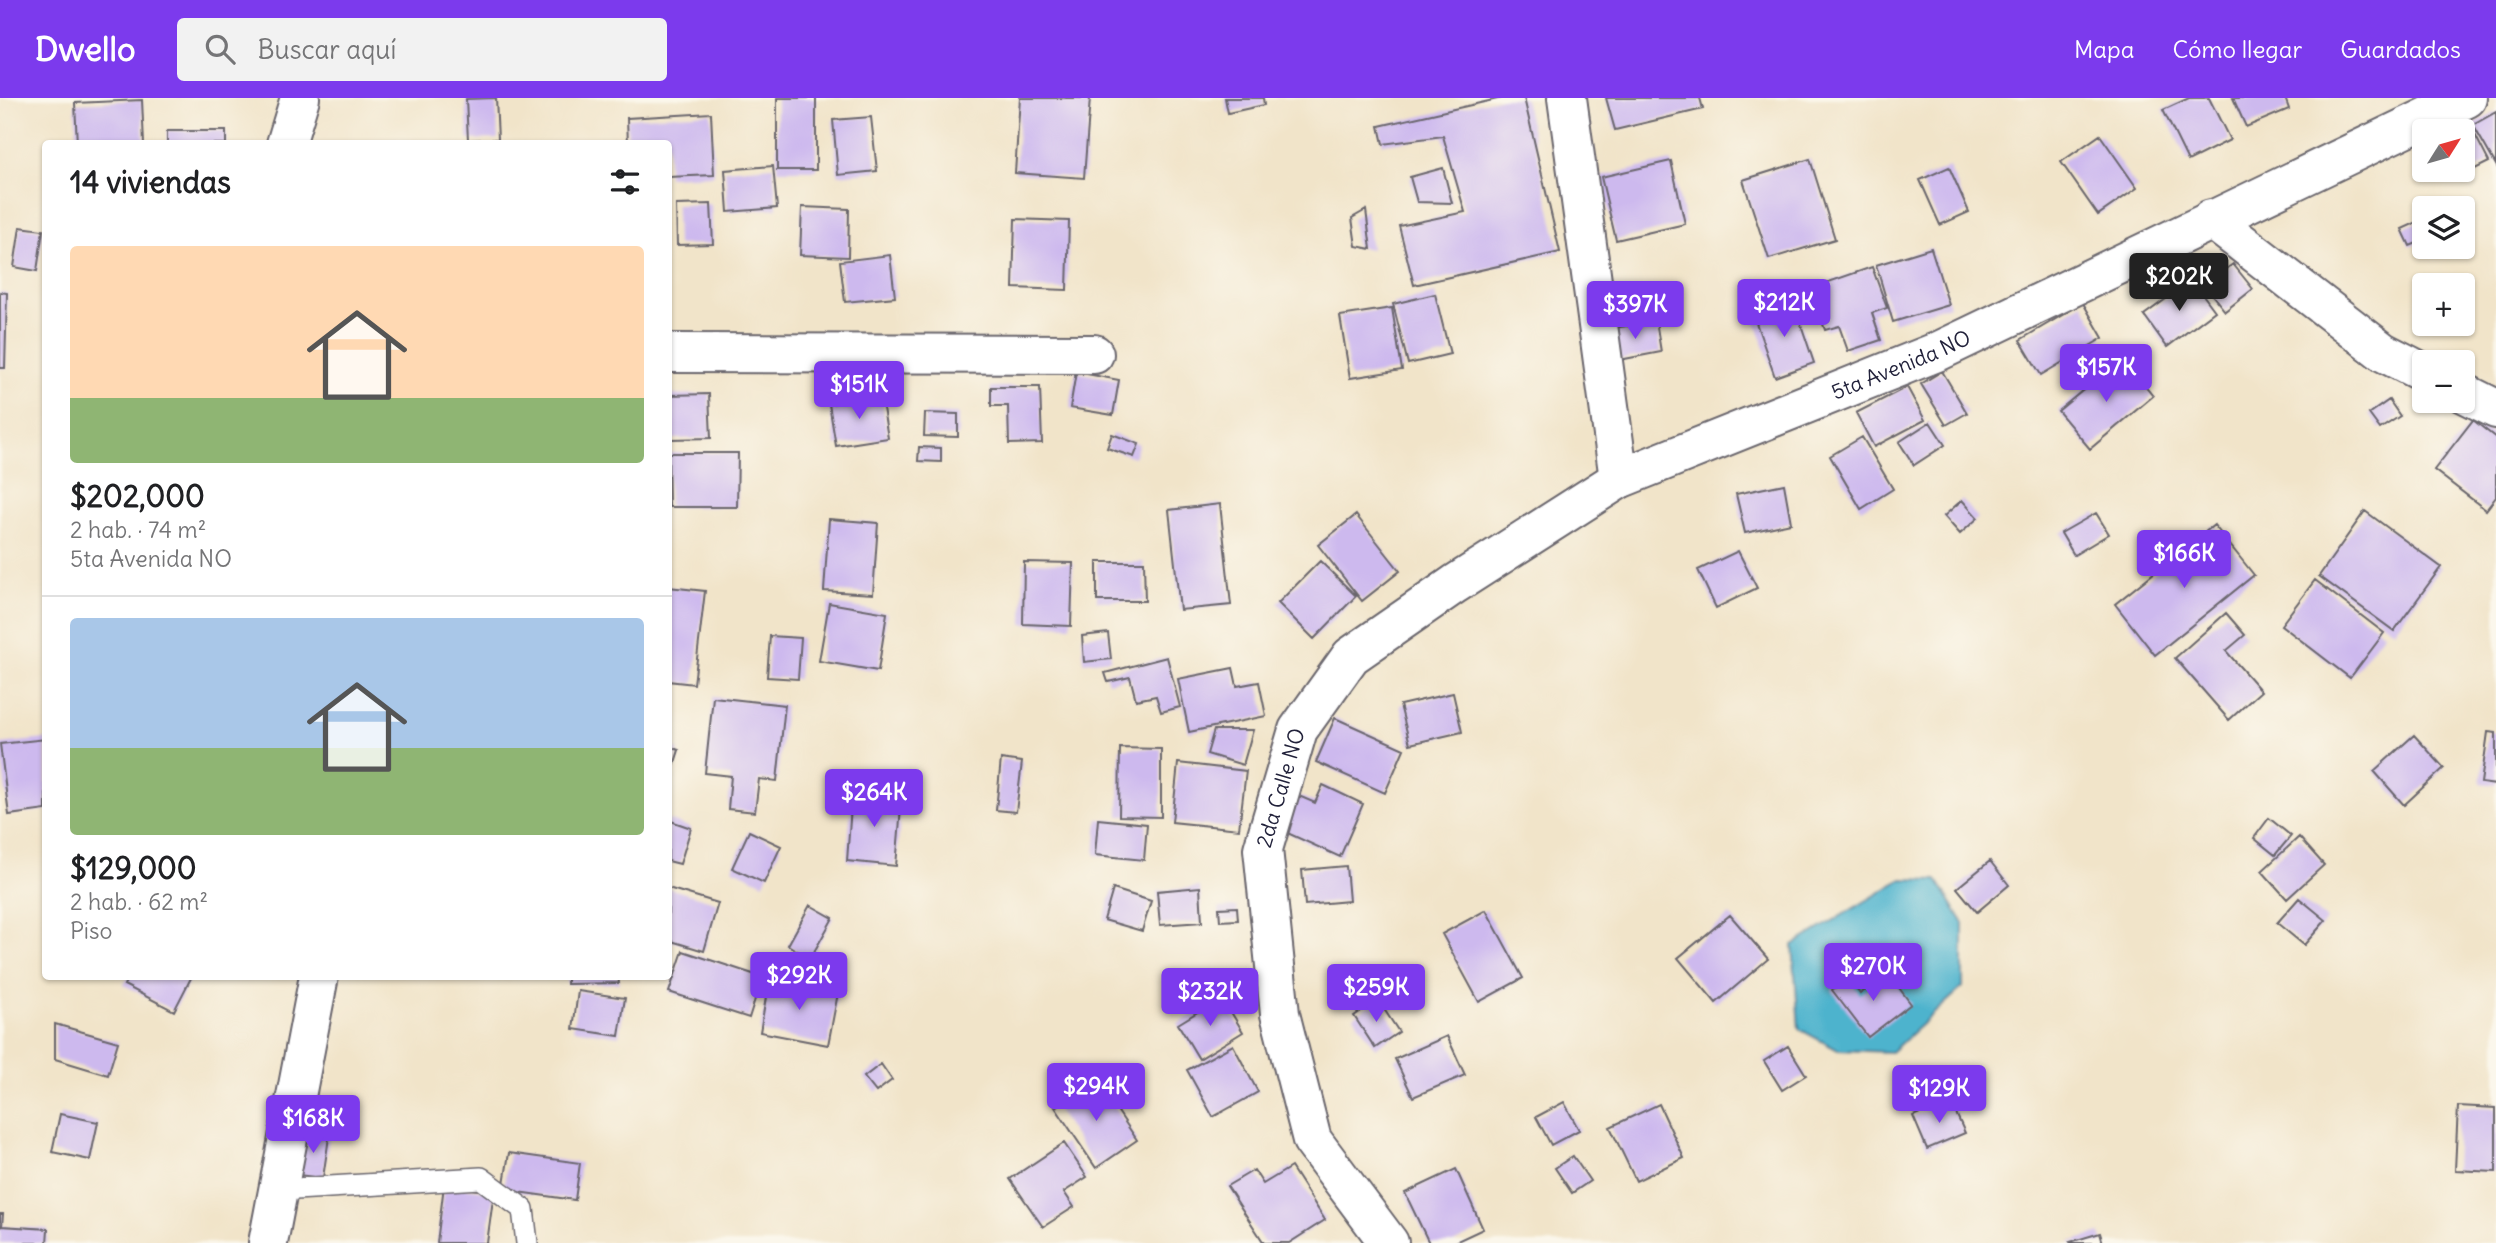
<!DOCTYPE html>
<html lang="es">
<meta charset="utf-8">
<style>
:root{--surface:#fff;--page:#f2f2f2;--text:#202124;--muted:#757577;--line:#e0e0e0;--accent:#7c3aed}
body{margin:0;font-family:Delius,sans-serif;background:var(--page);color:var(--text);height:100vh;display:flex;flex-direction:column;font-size:26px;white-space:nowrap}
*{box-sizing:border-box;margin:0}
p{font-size:23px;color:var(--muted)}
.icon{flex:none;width:38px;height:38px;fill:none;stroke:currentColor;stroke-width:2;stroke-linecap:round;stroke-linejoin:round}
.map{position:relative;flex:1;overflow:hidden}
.side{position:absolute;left:42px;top:42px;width:630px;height:840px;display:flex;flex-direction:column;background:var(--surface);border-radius:7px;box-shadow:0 2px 5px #0004}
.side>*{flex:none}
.needle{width:46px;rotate:53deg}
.fabs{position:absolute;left:2412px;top:21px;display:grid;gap:14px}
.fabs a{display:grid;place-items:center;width:63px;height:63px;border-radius:7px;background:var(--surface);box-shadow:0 2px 5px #0004;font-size:35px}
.price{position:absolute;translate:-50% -60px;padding:0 16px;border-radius:7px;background:var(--accent);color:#fff;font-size:23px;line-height:46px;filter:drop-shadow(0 2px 4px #0008)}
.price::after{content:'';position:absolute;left:50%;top:42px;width:21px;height:16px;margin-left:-10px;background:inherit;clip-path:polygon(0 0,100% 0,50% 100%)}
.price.selected{background:#222;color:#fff}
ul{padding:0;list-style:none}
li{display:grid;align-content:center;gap:14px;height:371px;padding:0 28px}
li+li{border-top:2px solid var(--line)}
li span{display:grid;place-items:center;height:217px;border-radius:7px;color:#555}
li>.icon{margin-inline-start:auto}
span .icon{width:126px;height:126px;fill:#fffc;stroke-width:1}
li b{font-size:30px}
h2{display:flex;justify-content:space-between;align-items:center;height:84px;padding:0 28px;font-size:30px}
header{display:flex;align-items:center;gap:42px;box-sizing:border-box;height:98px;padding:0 35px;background:var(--accent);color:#fff}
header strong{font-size:33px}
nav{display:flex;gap:38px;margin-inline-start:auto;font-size:24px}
.search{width:490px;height:63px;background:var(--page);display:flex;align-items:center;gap:18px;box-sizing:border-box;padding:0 24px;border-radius:7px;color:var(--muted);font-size:26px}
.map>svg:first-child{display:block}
</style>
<header>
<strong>Dwello</strong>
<div class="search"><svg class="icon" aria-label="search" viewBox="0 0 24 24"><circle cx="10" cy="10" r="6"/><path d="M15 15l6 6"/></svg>Buscar aquí</div>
<nav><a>Mapa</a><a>Cómo llegar</a><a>Guardados</a></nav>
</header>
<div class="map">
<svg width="2496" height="1145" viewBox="0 0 2496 1145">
<rect width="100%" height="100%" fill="#fbf7ec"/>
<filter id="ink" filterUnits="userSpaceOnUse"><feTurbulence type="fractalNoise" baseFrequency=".0143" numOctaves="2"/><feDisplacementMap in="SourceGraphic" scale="14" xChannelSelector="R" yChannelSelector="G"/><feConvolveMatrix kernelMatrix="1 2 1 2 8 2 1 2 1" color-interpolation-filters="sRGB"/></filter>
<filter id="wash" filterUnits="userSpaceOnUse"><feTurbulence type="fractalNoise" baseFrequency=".00686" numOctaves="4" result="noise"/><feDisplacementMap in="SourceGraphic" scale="28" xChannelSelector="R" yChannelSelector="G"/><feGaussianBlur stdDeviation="1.57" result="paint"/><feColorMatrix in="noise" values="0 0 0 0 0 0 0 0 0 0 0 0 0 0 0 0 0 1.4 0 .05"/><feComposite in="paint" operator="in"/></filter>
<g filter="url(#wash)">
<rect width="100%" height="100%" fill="#f1e4c9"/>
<!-- water -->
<path fill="#4eb3cd" stroke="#386a84" stroke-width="2" d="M 1902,781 L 1937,782 L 1963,824 L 1963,889 L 1891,954 L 1838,952 L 1799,931 L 1793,847 Z"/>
<g id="blocks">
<!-- building -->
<path fill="#cdb9ee" d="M 496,0 L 498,41 L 468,42 L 466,1 Z
M 777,0 L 816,0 L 816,72 L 777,72 Z
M 1020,0 L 1090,0 L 1084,80 L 1015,75 Z
M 1225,0 L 1263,0 L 1264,7 L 1228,15 Z
M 1502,0 L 1524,0 L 1560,154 L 1414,187 L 1399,128 L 1465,114 L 1443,38 L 1383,46 L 1379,28 Z
M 1606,0 L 1700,0 L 1703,11 L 1615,32 Z
M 2189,0 L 2209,0 L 2230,42 L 2188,63 L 2163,12 Z
M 2233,0 L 2285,0 L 2289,11 L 2246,29 Z
M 142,2 L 144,46 L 77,46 L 75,5 Z
M 2496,14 L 2496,67 L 2473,27 Z
M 711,15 L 714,77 L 668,79 L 668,46 L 628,46 L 627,20 Z
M 871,19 L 877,73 L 838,77 L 833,22 Z
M 2471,29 L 2489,64 L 2467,75 L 2462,66 L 2462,34 Z
M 167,33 L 226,33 L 226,46 L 167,46 Z
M 2100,37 L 2137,90 L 2098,117 L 2061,64 Z
M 1810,61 L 1835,141 L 1769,161 L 1743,82 Z
M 1671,63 L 1685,126 L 1616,142 L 1601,79 Z
M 773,68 L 777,110 L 728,114 L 725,72 Z
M 1949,69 L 1969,114 L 1940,127 L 1920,82 Z
M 1443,70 L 1452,105 L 1417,104 L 1410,79 Z
M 711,106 L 713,146 L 677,147 L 676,107 Z
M 802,109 L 849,111 L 848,159 L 800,157 Z
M 1366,112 L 1371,151 L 1356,148 L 1352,120 Z
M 1015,121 L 1069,123 L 1067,192 L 1013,190 Z
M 2424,121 L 2424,142 L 2410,148 L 2402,131 Z
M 20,129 L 43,132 L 37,173 L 14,169 Z
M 1931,150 L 1949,207 L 1893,224 L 1876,167 Z
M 890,157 L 895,199 L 845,204 L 840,163 Z
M 2233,166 L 2253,191 L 2225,213 L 2205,188 Z
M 1872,169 L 1887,210 L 1872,215 L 1881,242 L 1848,253 L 1839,228 L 1825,232 L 1811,190 Z
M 2192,182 L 2215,213 L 2167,249 L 2144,217 Z
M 0,194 L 7,195 L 5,270 L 0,270 Z
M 1435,196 L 1450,256 L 1408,266 L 1393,206 Z
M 1793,203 L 1814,265 L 1775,279 L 1753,216 Z
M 2083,205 L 2103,240 L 2041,277 L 2020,242 Z
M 1392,210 L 1402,272 L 1350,280 L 1340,218 Z
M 1656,223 L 1661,254 L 1614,263 L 1608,231 Z
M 2122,260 L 2153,298 L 2090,351 L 2058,313 Z
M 1942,273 L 1967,315 L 1946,327 L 1921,286 Z
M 1076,274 L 1119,282 L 1113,317 L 1070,310 Z
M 991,289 L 1040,289 L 1042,345 L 1009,346 L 1008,308 L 991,308 Z
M 1907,289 L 1925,322 L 1874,349 L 1856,315 Z
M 709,296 L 711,340 L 671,341 L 669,297 Z
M 881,298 L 888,340 L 836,348 L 829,306 Z
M 2389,302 L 2400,318 L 2380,331 L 2369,316 Z
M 925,315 L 958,316 L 958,339 L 924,338 Z
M 2473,322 L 2496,340 L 2496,399 L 2486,412 L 2434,372 Z
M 1930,324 L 1945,347 L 1914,367 L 1899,344 Z
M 1112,336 L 1139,346 L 1134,359 L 1107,350 Z
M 1862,339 L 1893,391 L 1861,411 L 1830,358 Z
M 919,349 L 941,350 L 941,364 L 918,363 Z
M 668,355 L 738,355 L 737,409 L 669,409 Z
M 1784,386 L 1791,425 L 1745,435 L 1736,396 Z
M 1962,402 L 1978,420 L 1960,436 L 1944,418 Z
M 1220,406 L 1231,507 L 1180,512 L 1169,412 Z
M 2365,413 L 2441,469 L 2394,533 L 2319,478 Z
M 2096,415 L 2109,436 L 2074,457 L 2061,435 Z
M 1356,417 L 1400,473 L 1362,503 L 1318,447 Z
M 829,421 L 878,425 L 873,496 L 824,493 Z
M 2214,427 L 2254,477 L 2155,557 L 2115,506 Z
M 1738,453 L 1757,490 L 1716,510 L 1698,472 Z
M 1320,463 L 1356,498 L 1314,541 L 1278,505 Z
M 1024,464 L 1073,465 L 1071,528 L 1023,526 Z
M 1097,464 L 1144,464 L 1145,503 L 1097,503 Z
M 2315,482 L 2384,535 L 2350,580 L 2281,527 Z
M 668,489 L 705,493 L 694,586 L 668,583 Z
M 829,505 L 887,515 L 878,573 L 819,563 Z
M 2226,515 L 2245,537 L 2226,553 L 2261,593 L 2229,622 L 2175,560 Z
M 1108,535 L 1111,561 L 1084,564 L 1082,538 Z
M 770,538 L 801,540 L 798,581 L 767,579 Z
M 1167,559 L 1180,609 L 1161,614 L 1156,598 L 1136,602 L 1130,579 L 1108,584 L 1105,575 Z
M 1233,570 L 1237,588 L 1259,584 L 1266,618 L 1189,634 L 1178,581 Z
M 1453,595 L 1462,634 L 1410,646 L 1400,607 Z
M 713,599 L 785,607 L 777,683 L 759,681 L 755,714 L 728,711 L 731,678 L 705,675 Z
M 1335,620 L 1404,651 L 1385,695 L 1316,664 Z
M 1214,632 L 1253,632 L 1243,667 L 1207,656 Z
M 2488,634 L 2496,635 L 2496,687 L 2481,685 Z
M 2414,637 L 2444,670 L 2404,707 L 2374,673 Z
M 46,641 L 46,712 L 9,717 L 0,646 Z
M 668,648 L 679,652 L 669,683 L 668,683 Z
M 1120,650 L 1161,651 L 1161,719 L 1119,718 Z
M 1001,661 L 1022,664 L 1016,714 L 996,712 Z
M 1178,665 L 1246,673 L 1239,731 L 1172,724 Z
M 1323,687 L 1363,706 L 1340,759 L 1283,733 L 1299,698 L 1315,705 Z
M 852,694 L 902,698 L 896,768 L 847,763 Z
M 2269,720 L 2291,738 L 2275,757 L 2254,740 Z
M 1098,721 L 1147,726 L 1144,762 L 1095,757 Z
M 668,722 L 691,730 L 680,766 L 668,763 Z
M 749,733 L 781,748 L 764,785 L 732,770 Z
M 2299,739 L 2324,767 L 2287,801 L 2262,773 Z
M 1990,763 L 2009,787 L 1977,814 L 1957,790 Z
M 1346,768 L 1349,803 L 1305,807 L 1302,772 Z
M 1200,789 L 1202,824 L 1160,827 L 1157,793 Z
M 668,790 L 718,805 L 704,853 L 668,842 Z
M 1113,791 L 1151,803 L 1142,833 L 1104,822 Z
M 2299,800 L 2326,822 L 2304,847 L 2277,825 Z
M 810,807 L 833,820 L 810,861 L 788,847 Z
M 1237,809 L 1238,822 L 1220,823 L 1219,810 Z
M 1486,812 L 1523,880 L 1479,904 L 1442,836 Z
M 1730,817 L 1768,861 L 1716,905 L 1678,860 Z
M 683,853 L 762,879 L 749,920 L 669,894 Z
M 1888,875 L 1911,906 L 1868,939 L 1832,892 L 1848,880 L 1860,896 Z
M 129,878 L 192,878 L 174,913 L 124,887 Z
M 567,878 L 618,878 L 619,885 L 567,886 Z
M 769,882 L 838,895 L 828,947 L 760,934 Z
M 578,893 L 625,900 L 619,938 L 573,931 Z
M 1222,899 L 1243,934 L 1199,961 L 1178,926 Z
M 1378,902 L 1399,934 L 1375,950 L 1354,918 Z
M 55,926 L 118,944 L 108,977 L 55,961 Z
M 1447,938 L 1465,977 L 1413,999 L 1395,961 Z
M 1233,947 L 1258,994 L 1213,1019 L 1187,972 Z
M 1788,948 L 1806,977 L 1782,992 L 1764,963 Z
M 881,966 L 892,982 L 876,994 L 864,979 Z
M 1096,981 L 1137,1042 L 1096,1070 L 1055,1009 Z
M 1950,1002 L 1965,1035 L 1927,1051 L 1913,1018 Z
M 1564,1004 L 1579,1032 L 1551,1047 L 1536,1019 Z
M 1659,1006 L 1684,1060 L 1636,1083 L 1610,1029 Z
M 2458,1008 L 2496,1010 L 2496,1074 L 2455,1072 Z
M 60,1016 L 98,1024 L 90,1062 L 52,1054 Z
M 304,1034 L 329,1039 L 323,1080 L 298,1077 Z
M 1064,1045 L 1087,1079 L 1064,1094 L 1074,1109 L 1043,1129 L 1010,1081 Z
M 509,1055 L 580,1065 L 575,1102 L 503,1092 Z
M 1573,1058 L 1590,1083 L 1572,1095 L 1555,1070 Z
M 1291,1069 L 1325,1122 L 1289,1145 L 1264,1145 L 1227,1088 L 1254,1072 L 1263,1086 Z
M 1456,1071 L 1483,1131 L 1453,1145 L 1429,1145 L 1405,1095 Z
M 444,1087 L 494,1094 L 487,1145 L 437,1145 Z
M 0,1116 L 3,1116 L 2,1128 L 48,1131 L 47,1145 L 0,1145 Z
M 2100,1135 L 2103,1145 L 2071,1145 L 2070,1144 Z"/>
</g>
</g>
<g filter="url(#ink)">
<use href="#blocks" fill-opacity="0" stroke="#6a666d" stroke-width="2"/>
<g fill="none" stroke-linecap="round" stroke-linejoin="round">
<defs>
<path id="lane" d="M 279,1092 L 481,1080 L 523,1111 L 527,1145"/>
<g id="street">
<path d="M 1567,0 L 1619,381"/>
<path d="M 286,46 L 300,0"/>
<path d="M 2211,121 L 2383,254 L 2424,275"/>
<path d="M 668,255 L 1094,256"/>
<path d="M 2462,294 L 2496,311"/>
<path d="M 268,1145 L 319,878"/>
<path id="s1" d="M 1389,1145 L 1312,1042 L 1280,916 L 1263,751 L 1298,632 L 1351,558 L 1455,486 L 1619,381 L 1939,253 L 2467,0"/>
</g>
</defs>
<!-- lane casing -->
<use href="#lane" stroke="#6a666d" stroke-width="24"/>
<!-- street casing -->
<use href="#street" stroke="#6a666d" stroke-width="42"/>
<!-- lane -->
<use href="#lane" stroke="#fff" stroke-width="21"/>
<!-- street -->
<use href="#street" stroke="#fff" stroke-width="38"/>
</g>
</g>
<g text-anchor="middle" stroke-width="5" stroke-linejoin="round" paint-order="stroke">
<!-- street labels -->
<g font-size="21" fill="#22223b" stroke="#fbf7ec">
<text dy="7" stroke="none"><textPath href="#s1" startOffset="1265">5ta Avenida NO</textPath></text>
<text dy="7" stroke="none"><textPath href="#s1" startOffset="488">2da Calle NO</textPath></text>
</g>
</g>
</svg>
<div class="fabs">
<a><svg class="needle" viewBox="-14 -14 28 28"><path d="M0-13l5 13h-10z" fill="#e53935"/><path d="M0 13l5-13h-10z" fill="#757577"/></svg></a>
<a><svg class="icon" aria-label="layers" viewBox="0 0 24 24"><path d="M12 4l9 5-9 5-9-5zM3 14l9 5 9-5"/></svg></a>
<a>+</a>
<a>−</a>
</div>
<b class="price selected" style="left:2179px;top:215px">$202K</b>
<b class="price" style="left:1784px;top:241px">$212K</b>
<b class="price" style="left:1635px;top:243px">$397K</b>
<b class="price" style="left:2106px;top:306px">$157K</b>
<b class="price" style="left:859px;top:323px">$151K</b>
<b class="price" style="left:2184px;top:492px">$166K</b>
<b class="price" style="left:874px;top:731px">$264K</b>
<b class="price" style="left:1873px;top:905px">$270K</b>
<b class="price" style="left:799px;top:914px">$292K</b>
<b class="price" style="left:1376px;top:926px">$259K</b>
<b class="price" style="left:1210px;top:930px">$232K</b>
<b class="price" style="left:1096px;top:1025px">$294K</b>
<b class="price" style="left:1939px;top:1027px">$129K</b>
<b class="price" style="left:313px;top:1057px">$168K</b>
<section class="side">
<h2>14 viviendas<svg class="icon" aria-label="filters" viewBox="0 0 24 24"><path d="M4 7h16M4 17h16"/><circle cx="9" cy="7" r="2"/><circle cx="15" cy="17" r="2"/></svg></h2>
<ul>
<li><span style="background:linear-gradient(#ffd9b3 70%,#8fb573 0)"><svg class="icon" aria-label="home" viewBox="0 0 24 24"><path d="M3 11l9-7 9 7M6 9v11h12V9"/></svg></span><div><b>$202,000</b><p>2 hab. · 74 m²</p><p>5ta Avenida NO</p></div></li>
<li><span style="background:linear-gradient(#a9c7e8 60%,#8fb573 0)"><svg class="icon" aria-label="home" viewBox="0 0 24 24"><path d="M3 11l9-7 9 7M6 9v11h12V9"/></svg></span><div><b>$129,000</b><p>2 hab. · 62 m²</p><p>Piso</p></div></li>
</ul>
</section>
</div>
